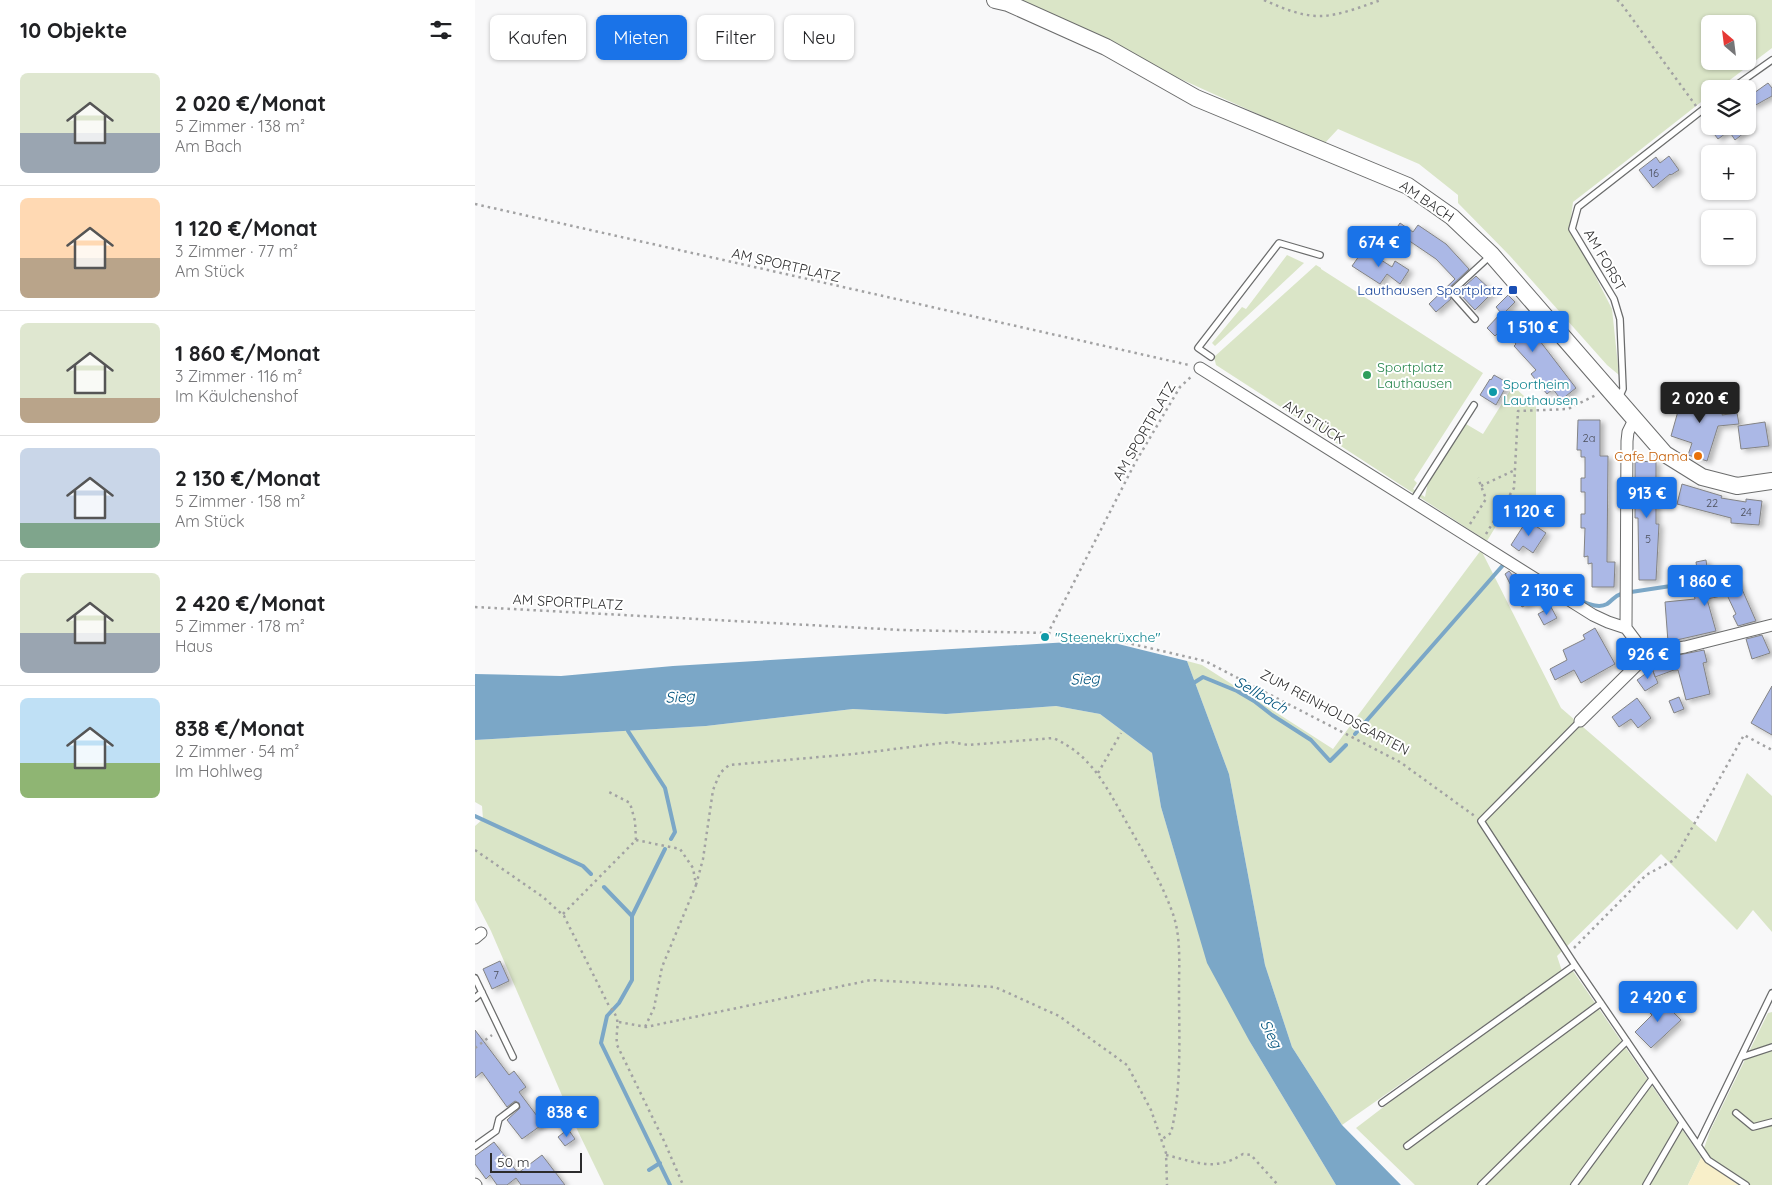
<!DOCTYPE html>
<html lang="de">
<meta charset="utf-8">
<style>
:root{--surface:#fff;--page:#f6f6f6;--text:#202124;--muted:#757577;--line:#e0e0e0;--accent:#1a73e8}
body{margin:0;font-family:Quicksand,sans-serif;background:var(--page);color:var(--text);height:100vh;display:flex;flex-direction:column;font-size:19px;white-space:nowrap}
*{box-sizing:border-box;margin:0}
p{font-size:16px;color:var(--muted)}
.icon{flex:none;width:28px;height:28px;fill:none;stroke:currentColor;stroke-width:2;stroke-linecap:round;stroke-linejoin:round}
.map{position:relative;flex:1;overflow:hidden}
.details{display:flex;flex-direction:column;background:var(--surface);width:475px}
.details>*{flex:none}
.banner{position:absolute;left:15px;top:15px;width:475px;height:45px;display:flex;gap:10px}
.needle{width:32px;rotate:332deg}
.controls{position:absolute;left:1226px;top:15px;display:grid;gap:10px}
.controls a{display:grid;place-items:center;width:55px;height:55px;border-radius:8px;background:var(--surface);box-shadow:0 1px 4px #0004;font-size:25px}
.scale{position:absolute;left:15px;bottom:12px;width:92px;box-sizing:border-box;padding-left:5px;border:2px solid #2c2c2d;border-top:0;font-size:14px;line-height:18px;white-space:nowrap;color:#2c2c2d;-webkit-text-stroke:4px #fff;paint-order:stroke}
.price{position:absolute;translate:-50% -42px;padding:0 11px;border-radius:5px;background:var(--accent);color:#fff;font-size:16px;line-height:32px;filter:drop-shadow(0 1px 2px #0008)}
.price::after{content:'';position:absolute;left:50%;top:30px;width:15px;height:11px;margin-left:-8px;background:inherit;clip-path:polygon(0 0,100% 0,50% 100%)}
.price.active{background:#222;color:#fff}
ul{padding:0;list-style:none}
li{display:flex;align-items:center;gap:15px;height:125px;padding:0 20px}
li+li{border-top:1px solid var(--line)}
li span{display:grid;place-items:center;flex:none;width:140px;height:100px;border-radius:8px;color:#555}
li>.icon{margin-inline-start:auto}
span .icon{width:60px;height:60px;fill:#fffc;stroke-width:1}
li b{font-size:21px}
h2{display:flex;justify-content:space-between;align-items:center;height:60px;padding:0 20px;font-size:21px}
.chip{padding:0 18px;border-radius:8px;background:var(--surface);box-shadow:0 1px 4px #0004;font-size:18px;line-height:45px}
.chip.active{background:var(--accent);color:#fff}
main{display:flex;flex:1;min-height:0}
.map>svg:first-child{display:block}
</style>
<main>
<section class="details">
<h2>10 Objekte<svg class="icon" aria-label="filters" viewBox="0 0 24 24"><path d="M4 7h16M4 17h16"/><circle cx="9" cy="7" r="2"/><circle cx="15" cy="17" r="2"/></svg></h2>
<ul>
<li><span style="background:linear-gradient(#dfe7d0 60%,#9aa5b1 0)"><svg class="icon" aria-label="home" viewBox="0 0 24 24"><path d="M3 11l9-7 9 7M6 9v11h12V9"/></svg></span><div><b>2 020 €/Monat</b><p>5 Zimmer · 138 m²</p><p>Am Bach</p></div></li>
<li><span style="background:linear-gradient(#ffd9b3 60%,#b9a48a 0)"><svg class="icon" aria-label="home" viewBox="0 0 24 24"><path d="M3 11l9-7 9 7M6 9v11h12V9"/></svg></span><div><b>1 120 €/Monat</b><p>3 Zimmer · 77 m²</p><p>Am Stück</p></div></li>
<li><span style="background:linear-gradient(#dfe7d0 75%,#b9a48a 0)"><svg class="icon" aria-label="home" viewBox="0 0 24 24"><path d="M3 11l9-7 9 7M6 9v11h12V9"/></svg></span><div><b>1 860 €/Monat</b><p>3 Zimmer · 116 m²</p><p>Im Käulchenshof</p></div></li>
<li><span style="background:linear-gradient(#c9d6e8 75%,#7fa58c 0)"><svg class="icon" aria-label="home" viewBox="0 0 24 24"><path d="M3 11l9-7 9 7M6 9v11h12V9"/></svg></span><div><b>2 130 €/Monat</b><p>5 Zimmer · 158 m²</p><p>Am Stück</p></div></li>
<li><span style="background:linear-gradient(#dfe7d0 60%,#9aa5b1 0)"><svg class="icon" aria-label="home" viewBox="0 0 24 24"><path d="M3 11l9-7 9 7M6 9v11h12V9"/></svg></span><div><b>2 420 €/Monat</b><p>5 Zimmer · 178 m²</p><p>Haus</p></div></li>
<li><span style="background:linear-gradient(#bfe0f5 65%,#8fb573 0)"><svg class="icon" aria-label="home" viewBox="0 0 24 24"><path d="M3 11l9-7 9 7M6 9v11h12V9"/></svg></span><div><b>838 €/Monat</b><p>2 Zimmer · 54 m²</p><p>Im Hohlweg</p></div></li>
</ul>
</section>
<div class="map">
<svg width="1297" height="1185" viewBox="0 0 1297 1185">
<defs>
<filter id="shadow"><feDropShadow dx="4" dy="2.5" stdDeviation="2.5" flood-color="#0004"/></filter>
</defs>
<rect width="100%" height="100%" fill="#f8f8f9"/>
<!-- green -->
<path fill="#dae5c7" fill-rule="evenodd" d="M 527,0 L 1297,0 L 1297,48 L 1243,89 L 1235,89 L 1235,95 L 1151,161 L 1098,202 L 1095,226 L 1137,309 L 1144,375 L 1132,365 L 1035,256 L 983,203 L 983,195 L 944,164 L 863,129 L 849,144 L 534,1 ZM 1235,24 L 1272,24 L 1272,61 L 1235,61 Z
M 812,255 L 829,263 L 740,346 L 737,343 L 767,307 L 771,309 Z
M 841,265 L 846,268 L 846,269 L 1008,373 L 939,480 L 942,483 L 938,489 L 950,497 L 953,482 L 991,424 L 1008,434 L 1038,386 L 1061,407 L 1061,498 L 1038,498 L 1012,541 L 741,365 L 739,357 Z
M 1006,550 L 1086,708 L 1241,842 L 1272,773 L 1297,796 L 1297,932 L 1278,910 L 1262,930 L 1186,854 L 1082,956 L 1087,971 L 867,1125 L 817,1047 L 790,965 L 754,774 L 712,661 L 727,665 L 858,749 Z
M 581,706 L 625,714 L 677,753 L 686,807 L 702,861 L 775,1042 L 861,1185 L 129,1185 L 98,1121 L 16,931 L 0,900 L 0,826 L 8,819 L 7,806 L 0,802 L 0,740 L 231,726 L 378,709 L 471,714 Z
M 1098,971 L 1226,1157 L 1235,1131 L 1293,1013 L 1297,1012 L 1297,1185 L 1263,1185 L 1226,1158 L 1213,1185 L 940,1185 L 881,1128 L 974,1057 Z"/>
<!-- sand -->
<path fill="#f8efc9" d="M 1226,1158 L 1263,1185 L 1213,1185 Z"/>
<!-- water -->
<path fill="#7ba7c7" d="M 627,640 L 712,661 L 754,774 L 790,965 L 817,1047 L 867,1125 L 926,1185 L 861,1185 L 775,1042 L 732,963 L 686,807 L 677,753 L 625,714 L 581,706 L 471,714 L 378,709 L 231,726 L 0,740 L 0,674 L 86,676 L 198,666 Z"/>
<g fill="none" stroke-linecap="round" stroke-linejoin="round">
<!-- stream -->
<path stroke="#7ba7c7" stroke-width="4" d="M 1156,592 L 1209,584
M 1104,600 C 1112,603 1123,609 1132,604 C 1138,600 1139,596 1146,594
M 717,684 L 728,677 L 762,691 L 779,701 L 797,715 L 836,740 L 855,761 L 871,745
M 153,726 L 153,731 L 190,788 L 200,832 L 196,839
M 880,734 L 1029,564
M 0,816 L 108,866 L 116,874
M 129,887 L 157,916 L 157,980 L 144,1003 L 132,1016 L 126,1043 L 195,1185
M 157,916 L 190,849
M 174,1170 L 185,1163"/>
</g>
<!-- building -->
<path fill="#abb8e6" stroke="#838384" filter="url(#shadow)" d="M 1293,83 L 1297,88 L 1297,96 L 1279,106 L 1272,98 Z
M 1233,126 L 1278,126 L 1260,140 L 1254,131 L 1243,139 Z
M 1194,156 L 1204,170 L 1196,175 L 1195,174 L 1178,188 L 1164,170 L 1181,157 L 1185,163 Z
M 925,223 L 938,232 L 943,225 L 971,244 L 994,269 L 973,289 L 972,293 L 976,299 L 961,312 L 954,304 L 980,279 L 961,259 L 933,240 L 928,247 L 915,238 Z
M 889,249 L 917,267 L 920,261 L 934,270 L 925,284 L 912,274 L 905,284 L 877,266 Z
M 1001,276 L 1018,292 L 1000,310 L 983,292 Z
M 1033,295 L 1040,302 L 1031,311 L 1054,336 L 1058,332 L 1101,388 L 1086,400 L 1078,389 L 1072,394 L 1056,374 L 1061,370 L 1039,346 L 1041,344 L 1027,329 L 1020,336 L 1012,328 L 1026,313 L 1021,307 Z
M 1019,375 L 1033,383 L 1021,405 L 1005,395 L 1015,379 L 1016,380 Z
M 1217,393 L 1237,399 L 1235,405 L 1249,409 L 1247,415 L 1262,413 L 1264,424 L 1243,426 L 1232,461 L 1213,455 L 1217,443 L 1196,436 L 1207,397 L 1215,399 Z
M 1103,420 L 1125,420 L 1125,456 L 1133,456 L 1132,562 L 1140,562 L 1139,587 L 1117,587 L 1117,563 L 1113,564 L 1113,556 L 1109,557 L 1110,528 L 1106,528 L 1106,514 L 1110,514 L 1110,492 L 1106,492 L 1106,478 L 1110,478 L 1110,457 L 1106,457 L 1106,450 L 1102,450 Z
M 1290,422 L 1294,446 L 1266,449 L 1263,426 Z
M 1181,461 L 1181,524 L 1184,524 L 1181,580 L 1164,580 L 1163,518 L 1160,518 L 1160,462 Z
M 1207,484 L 1247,496 L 1246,498 L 1271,502 L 1271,499 L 1287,501 L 1284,525 L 1256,523 L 1256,518 L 1202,504 Z
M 1052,520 L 1071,533 L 1058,553 L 1048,546 L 1044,551 L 1036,545 Z
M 1231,560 L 1234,581 L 1246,579 L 1248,587 L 1263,580 L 1281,621 L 1263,626 L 1258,616 L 1261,614 L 1252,595 L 1232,599 L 1241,631 L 1193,642 L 1190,602 L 1220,599 L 1217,584 L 1224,583 L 1221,562 Z
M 1034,571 L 1050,591 L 1055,589 L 1061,600 L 1047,607 L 1030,574 Z
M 1076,607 L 1082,618 L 1069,625 L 1063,614 Z
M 1120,628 L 1140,664 L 1106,683 L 1099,670 L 1080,680 L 1075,669 L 1092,660 L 1088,650 L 1110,639 L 1108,635 Z
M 1287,635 L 1295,653 L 1277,659 L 1271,639 Z
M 1151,649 L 1158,656 L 1149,666 L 1142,659 Z
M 1229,650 L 1232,662 L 1228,663 L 1235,694 L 1211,700 L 1203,670 L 1199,670 L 1180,677 L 1175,662 L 1178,660 Z
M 1177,669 L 1183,683 L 1170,691 L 1162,680 Z
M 1297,686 L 1297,735 L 1276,723 Z
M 1204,697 L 1209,709 L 1199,713 L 1194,701 Z
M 1162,698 L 1176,718 L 1163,728 L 1156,719 L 1144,727 L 1137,717 Z
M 25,961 L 34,981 L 17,989 L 8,969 Z
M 1183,997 L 1206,1020 L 1176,1048 L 1160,1032 L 1177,1015 L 1171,1009 Z
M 0,1030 L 34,1075 L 39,1071 L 51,1087 L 44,1092 L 68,1124 L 47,1139 L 32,1120 L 45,1108 L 44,1103 L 40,1101 L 32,1107 L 7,1072 L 0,1078 Z
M 93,1129 L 100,1139 L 90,1146 L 83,1137 Z
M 19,1142 L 43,1173 L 67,1155 L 90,1185 L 46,1185 L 41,1178 L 32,1185 L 22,1185 L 15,1175 L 11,1179 L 0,1164 L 0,1156 Z"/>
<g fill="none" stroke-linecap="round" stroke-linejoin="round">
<defs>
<path id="lane" d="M 1256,89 L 1297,60
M 1000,319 L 976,292 L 1015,256
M 736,357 L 723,348 L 804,243 L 845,255
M 1144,398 L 1148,389 L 1145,319 L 1139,299 L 1097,229 L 1103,207 L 1235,104
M 937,502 L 999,405
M 1105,721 L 1006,821 L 1100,965 L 1233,1160 L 1271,1185
M 0,978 L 38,1057
M 0,998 L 7,992
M 1267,1057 L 1297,1047
M 907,1103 L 1100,965
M 1261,1113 L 1278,1127 L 1297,1122
M 1223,1145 L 1297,993
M 0,1146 L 21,1131 L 24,1119 L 41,1106
M 932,1146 L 1126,1003
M 1006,1185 L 1152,1041
M 1099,1185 L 1177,1079
M 1171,1185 L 1207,1123"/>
<path id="street" d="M 725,368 L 1118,615 L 1133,622 L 1151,628
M 1159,420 L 1153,432 L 1152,441 L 1151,628 L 1166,648 L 1174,653 L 1210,647 L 1297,625
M 1105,721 L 1174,653
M 0,938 L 6,933
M 0,1184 L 1,1185"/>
<path id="secondary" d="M 520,0 L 533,3 L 631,47 L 721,98 L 933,186 L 977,217 L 1016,254 L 1190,454 L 1227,477 L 1262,486 L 1297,481"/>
</defs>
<!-- lane casing -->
<use href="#lane" stroke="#6b6c6c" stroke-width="8"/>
<!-- street casing -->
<use href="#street" stroke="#6b6c6c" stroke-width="13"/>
<!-- secondary casing -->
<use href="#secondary" stroke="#6b6c6c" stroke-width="18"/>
<!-- path -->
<path stroke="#a2a2a3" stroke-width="2.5" stroke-dasharray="2.5 4" stroke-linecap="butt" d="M 789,0 C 807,8 825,16 845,16 C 864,16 888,6 906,0
M 1142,0 L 1145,2 L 1221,106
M 0,204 L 714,365
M 1006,486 L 1040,470
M 995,524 L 1011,499 L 1003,478
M 1011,534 L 1039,488 L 1043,411 L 1093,409 L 1121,395
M 0,607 L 426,630 L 573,633 L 660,463 L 705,387 L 717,376
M 573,633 L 627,637 L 730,661 L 925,762 L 1001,817
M 623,773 L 646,733
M 161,840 L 205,849 L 218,868 L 221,885 L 187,967 L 179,1008 L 170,1027
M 0,850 L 68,897 L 89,916 L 134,1006 C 148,1021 140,1027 142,1045 L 190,1143 L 208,1185
M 221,885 L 228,859 L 238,790 L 245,773 L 254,765 L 379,754 L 476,742 L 493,745 L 578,738 C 615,754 629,783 648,816 C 666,849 687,881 699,917 C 706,940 704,966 704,989 C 704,1037 707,1087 696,1133 L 686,1140
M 88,914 L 161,840 L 160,821 L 155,803 L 132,791
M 1099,948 L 1171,875 L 1199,860 L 1269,735 L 1297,750
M 144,1022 L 171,1027 L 396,980 L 520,987 L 584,1016 L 652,1065 L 676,1110 L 691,1153 L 692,1185
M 0,1048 L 17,1035
M 691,1155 C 721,1162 740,1172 768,1154 L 776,1155 L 803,1185"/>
<!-- lane -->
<use href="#lane" stroke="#fff" stroke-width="5.5"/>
<!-- street -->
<use href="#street" stroke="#fff" stroke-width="11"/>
<!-- secondary -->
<use href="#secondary" stroke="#fff" stroke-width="16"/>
</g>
<!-- markers -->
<rect fill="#1a4fb4" stroke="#fff" stroke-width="2" x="1033" y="285" width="10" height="10" rx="2.5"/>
<circle fill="#2e9e5b" stroke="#fff" stroke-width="2" cx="892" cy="375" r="5"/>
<g fill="#0f9aa8" stroke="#fff" stroke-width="2">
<circle cx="1018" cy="392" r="5"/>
<circle cx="570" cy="637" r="5"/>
</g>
<circle fill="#e8710a" stroke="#fff" stroke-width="2" cx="1223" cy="456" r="5"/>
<g text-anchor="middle" stroke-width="4" stroke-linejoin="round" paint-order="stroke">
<!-- number labels -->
<g font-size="11" fill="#4c4f5b">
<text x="1179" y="177">16</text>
<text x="1114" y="442">2a</text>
<text x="1237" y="507">22</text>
<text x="1271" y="516">24</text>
<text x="1173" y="543">5</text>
<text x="21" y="979">7</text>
</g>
<!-- street labels -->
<g font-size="14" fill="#2c2c2d" stroke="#fff">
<text transform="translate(952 201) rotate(34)" y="5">AM BACH</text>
<text transform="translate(1130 260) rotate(60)" y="5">AM FORST</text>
<text transform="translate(311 265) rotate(13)" y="5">AM SPORTPLATZ</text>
<text transform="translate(839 422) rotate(32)" y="5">AM STÜCK</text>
<text transform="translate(669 431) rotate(-60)" y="5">AM SPORTPLATZ</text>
<text transform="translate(93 602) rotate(3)" y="5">AM SPORTPLATZ</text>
<text transform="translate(860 712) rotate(28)" y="5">ZUM REINHOLDSGARTEN</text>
</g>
<!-- transit labels -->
<g font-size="14" fill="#164399" stroke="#fff" text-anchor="end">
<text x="1028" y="295">Lauthausen Sportplatz</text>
</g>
<!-- leisure labels -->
<g font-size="14" fill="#27864d" stroke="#fff" text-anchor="start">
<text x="902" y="372">Sportplatz<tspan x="902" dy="16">Lauthausen</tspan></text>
</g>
<!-- culture labels -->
<g font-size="14" fill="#0d838f" stroke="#fff" text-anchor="start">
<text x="1028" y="389">Sportheim<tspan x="1028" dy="16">Lauthausen</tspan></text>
<text x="580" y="642">"Steenekrüxche"</text>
</g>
<!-- food labels -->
<g font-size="14" fill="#c56008" stroke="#fff" text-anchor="end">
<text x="1213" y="461">Cafe Dama</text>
</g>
<!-- water labels -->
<g font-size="15" font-style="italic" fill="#01537d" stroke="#fff">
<text transform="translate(610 679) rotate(-3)" y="5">Sieg</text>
<text transform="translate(786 695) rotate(30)" y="5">Sellbach</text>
<text transform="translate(205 697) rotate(-3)" y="5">Sieg</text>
<text transform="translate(796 1034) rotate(62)" y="5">Sieg</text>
</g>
</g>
</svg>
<div class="controls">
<a><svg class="needle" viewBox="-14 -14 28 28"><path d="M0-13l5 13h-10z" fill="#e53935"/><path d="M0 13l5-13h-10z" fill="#757577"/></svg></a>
<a><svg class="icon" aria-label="layers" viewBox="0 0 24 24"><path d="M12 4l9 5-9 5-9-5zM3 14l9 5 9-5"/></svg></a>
<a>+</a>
<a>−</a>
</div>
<div class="scale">50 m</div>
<b class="price" style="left:904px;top:268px">674 €</b>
<b class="price" style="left:1058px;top:353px">1 510 €</b>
<b class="price active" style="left:1225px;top:424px">2 020 €</b>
<b class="price" style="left:1172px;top:519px">913 €</b>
<b class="price" style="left:1054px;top:537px">1 120 €</b>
<b class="price" style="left:1230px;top:607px">1 860 €</b>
<b class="price" style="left:1072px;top:616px">2 130 €</b>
<b class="price" style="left:1173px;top:680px">926 €</b>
<b class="price" style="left:1183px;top:1023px">2 420 €</b>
<b class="price" style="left:92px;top:1138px">838 €</b>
<div class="banner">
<a class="chip">Kaufen</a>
<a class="chip active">Mieten</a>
<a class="chip">Filter</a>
<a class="chip">Neu</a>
</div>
</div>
</main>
